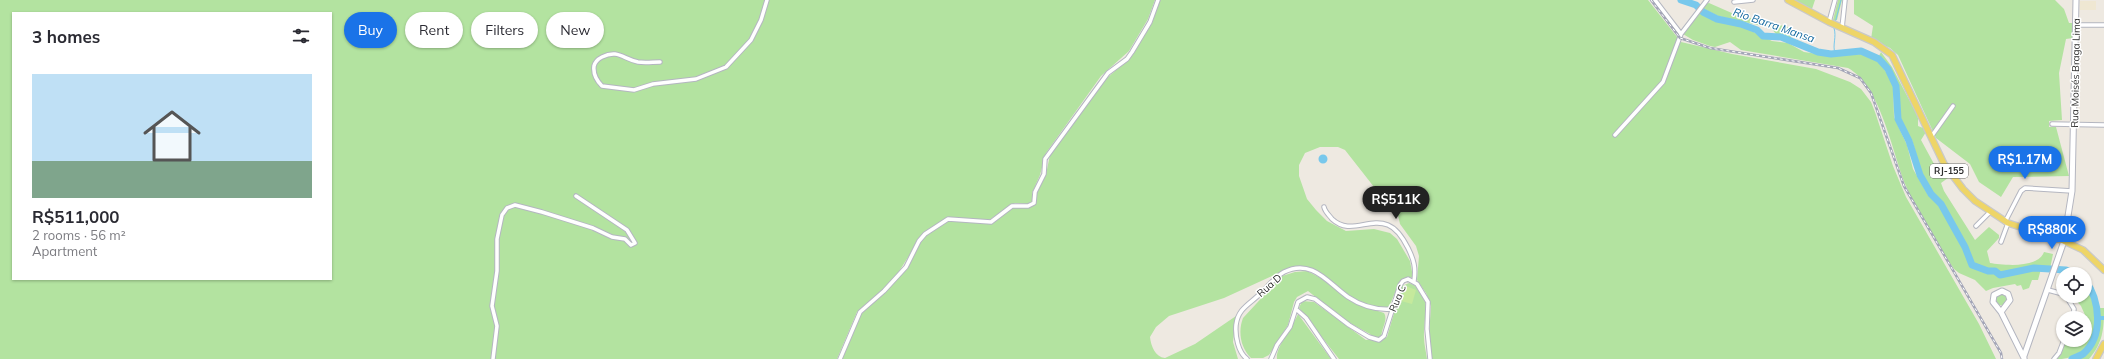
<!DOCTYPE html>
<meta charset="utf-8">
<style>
:root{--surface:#fff;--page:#f2f2f3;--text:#2b2b33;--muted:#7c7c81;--accent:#1a73e8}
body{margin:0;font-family:Mulish,sans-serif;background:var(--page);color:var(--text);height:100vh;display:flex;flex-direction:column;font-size:15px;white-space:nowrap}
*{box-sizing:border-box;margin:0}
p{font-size:13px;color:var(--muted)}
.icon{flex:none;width:22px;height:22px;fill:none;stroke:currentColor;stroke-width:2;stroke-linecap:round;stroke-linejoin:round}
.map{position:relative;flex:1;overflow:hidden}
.sheet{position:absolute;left:12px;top:12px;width:320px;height:268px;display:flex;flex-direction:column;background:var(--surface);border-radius:0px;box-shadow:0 1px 3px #0004}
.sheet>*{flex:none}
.hud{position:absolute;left:344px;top:12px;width:380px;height:36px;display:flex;gap:8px}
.controls{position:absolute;left:2056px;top:267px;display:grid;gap:8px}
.controls a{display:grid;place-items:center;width:36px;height:36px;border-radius:50%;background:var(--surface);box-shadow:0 1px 3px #0004;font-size:20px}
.price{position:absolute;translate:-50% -34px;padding:0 9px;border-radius:14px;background:var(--accent);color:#fff;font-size:13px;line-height:26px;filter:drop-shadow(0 1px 2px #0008)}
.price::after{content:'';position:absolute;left:50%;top:24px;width:12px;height:9px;margin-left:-6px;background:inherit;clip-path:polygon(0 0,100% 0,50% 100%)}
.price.active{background:#222;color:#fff}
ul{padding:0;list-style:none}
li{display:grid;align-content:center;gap:8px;height:212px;padding:0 20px}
li span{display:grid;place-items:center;height:124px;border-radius:0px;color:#555}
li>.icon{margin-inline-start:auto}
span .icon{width:72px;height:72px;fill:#fffc;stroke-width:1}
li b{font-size:17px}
h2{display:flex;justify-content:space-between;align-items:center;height:48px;padding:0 20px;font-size:17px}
.pill{padding:0 14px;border-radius:18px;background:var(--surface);box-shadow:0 1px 3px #0004;font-size:14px;line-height:36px}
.pill.active{background:var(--accent);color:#fff}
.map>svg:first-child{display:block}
</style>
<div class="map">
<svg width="2104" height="359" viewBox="0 0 2104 359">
<rect width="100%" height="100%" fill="#eee9e1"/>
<!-- education -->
<path fill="#efe7d2" d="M 2080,1 L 2096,1 L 2096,10 L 2080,10 Z"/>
<!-- green -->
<path fill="#b3e3a0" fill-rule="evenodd" d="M 0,0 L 1155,0 L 1148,19 L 1129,51 L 1101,76 L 1046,153 L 1040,175 L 1032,193 L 1032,202 L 1027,204 L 1015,203 L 989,220 L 949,217 L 924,232 L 898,273 L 881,291 L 857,312 L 837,359 L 0,359 ZM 13,13 L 331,13 L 331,279 L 13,279 Z
M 1160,0 L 1648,0 L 1681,42 L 1732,54 L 1816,69 L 1850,82 L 1861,89 L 1871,102 L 1875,112 L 1893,166 L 1906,197 L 1979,324 L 1996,359 L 1431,359 L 1429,335 L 1431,306 L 1426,293 L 1417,280 L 1419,256 L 1416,246 L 1400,224 L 1397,211 L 1385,201 L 1345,150 L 1338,147 L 1320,147 L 1305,153 L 1299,165 L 1299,176 L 1307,199 L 1316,210 L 1327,221 L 1346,231 L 1374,229 L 1390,233 L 1397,239 L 1410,261 L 1413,277 L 1400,281 L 1389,307 C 1352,317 1331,263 1294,266 L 1224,298 L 1169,316 L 1156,327 L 1150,337 C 1151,346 1155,357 1165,358 L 1195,344 L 1236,316 L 1233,342 L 1238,359 L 841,359 L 860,314 L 907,267 L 924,236 L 949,221 L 991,223 L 1012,208 L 1030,207 L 1036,203 L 1037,191 L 1046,174 L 1050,155 L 1106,79 L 1132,56 L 1152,23 Z
M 1794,0 L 1815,0 L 1812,9 Z
M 1838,0 L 1842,0 L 1837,20 L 1833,20 Z
M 1854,0 L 2055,0 L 2064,9 L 2069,23 L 2073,23 L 2073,38 L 2066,39 L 2059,73 L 2062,120 L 2049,121 L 2049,127 L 2056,127 L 2069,176 L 2013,177 L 2001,197 L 1979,182 L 1970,164 L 1936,138 L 1898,55 L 1890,48 L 1871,39 L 1873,26 L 1854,14 Z
M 1709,3 L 1734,14 L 1788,27 L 1791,30 L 1791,38 L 1776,34 L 1771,28 L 1718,16 L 1702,8 L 1705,4 Z
M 1700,12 L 1714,20 L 1737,24 L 1772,41 L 1788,43 L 1804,52 L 1824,55 L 1862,54 L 1870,56 L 1879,62 L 1893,82 L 1894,117 L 1907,145 L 1913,169 L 1928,195 L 1938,202 L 1951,223 L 1971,266 L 1976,270 L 1981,269 L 2000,276 L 2041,269 L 2038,280 L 2032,280 L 2029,288 L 2023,290 L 2021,285 L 2017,286 L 2015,284 L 1993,288 L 1986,291 L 1975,280 L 1959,273 L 1954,269 C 1936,243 1918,215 1906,186 C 1892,152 1881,86 1848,68 L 1741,50 L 1730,42 L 1715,47 L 1710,46 L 1693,40 L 1683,34 Z
M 1870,52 L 1879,56 L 1881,52 L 1892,67 L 1915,111 L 1918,118 L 1918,126 L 1923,128 L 1926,132 L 1921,140 L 1940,175 L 1945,173 L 1948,178 L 1941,183 L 1944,191 L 1975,240 L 1989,227 L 1999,235 L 1999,238 L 1987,251 L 1990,263 C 2003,265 2038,269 2044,252 L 2053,254 L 2050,269 L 2032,267 L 2005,274 L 1975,265 L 1971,258 L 1970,251 L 1953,222 L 1939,200 L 1932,194 L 1921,170 L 1912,140 L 1901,123 L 1897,84 L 1893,74 L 1886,63 Z
M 1307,271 L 1325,280 L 1354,303 L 1384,313 C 1389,321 1379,331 1382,339 L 1387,337 L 1402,286 L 1409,283 C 1434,291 1423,318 1424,337 C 1424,344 1426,352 1427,359 L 1339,359 L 1299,308 L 1302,301 L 1314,302 L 1366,340 L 1372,339 L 1372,337 L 1370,334 L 1346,321 L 1308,291 L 1297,297 L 1294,302 L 1288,325 L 1269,355 L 1263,358 L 1251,358 C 1240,347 1238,331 1243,318 L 1282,276 L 1295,272 Z
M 2085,286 C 2104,315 2098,359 2057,359 L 2067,340 L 2085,340 L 2085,334 L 2089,324 L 2081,306 L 2072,296 L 2085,296 Z
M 2003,292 L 2009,299 L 2004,306 L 1996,304 L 1994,297 Z
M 2098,308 L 2104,308 C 2104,329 2103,343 2089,359 L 2074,359 C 2094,350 2103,328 2098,308 Z
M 1298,314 L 1331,359 L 1277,359 C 1275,348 1293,326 1298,314 Z"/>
<!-- pitch -->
<path fill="#c5e99c" d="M 1406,286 L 1416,290 L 1412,304 L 1401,301 Z"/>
<!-- water -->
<path fill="#78c8ec" d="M1318.5 159a4.5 4.5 0 1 1 9 0a4.5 4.5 0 1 1-9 0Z
M1372 205a6 6 0 1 1 12 0a6 6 0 1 1-12 0Z"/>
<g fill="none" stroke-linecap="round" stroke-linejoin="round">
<!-- stream -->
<path stroke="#78c8ec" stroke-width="1" d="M 1835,23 L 1841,0
M 1834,28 C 1837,37 1832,45 1835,53"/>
<!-- canal -->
<path stroke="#78c8ec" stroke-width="4" d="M 2099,318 L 2104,318"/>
<!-- river -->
<path stroke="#78c8ec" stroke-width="7" d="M 1681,0 L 1696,5 L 1703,12 L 1717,19 L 1741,24 L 1757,30 L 1763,36 L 1781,37 L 1818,52 L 1831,54 L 1861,51 L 1879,59 L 1888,69 L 1896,86 L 1898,119 L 1909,141 L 1920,175 L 1931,194 L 1941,204 L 1951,222 L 1965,247 L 1972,265 L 1988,271 L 1995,271 L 2000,275 L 2034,268 L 2066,270 L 2075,274
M 2072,359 C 2076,357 2080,356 2083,354 C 2104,336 2100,300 2085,280"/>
<defs>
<path id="street" d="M 1655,0 L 1681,34
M 1734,2 L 1753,0
M 1829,22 L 1835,0
M 2076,25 L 2104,25
M 1842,28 L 1845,0
M 660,62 C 653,62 645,63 638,62 C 623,59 618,49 602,57 C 598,59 595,62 594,66 C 593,74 597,81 602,86 L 634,90 L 653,84 L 696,79 L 726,67 L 751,40 L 761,20 L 767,0
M 2052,124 L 2104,125
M 1615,135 L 1663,82 L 1681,34 L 1707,0
M 1931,137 L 1953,106
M 1324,207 C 1325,212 1329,215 1332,219 C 1350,236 1369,217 1388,225 C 1398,229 1404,240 1408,248 C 1414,260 1416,268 1414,281
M 2005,222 L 2021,191 L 2025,188 L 2072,191
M 1976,226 L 1990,212
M 2001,242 L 2008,223
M 2048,290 L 2063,294
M 2066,296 L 2074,309 L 2073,318
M 1297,310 L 1306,318 L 1334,359
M 493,359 L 497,326 L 492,306 L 497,271 L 497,239 L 502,215 L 507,208 L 515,205 L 542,212 L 593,228 L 612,237 L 625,239 L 631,245 L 635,243 L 627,230 L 576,196
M 840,359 L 860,312 L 884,291 L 906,267 L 919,241 L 925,234 L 948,219 L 991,222 L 1012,206 L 1028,206 L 1034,203 L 1035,192 L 1044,174 L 1045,159 L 1108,73 L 1127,59 L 1132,52 L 1150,22 L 1158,0
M 1247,359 C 1238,352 1235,336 1236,325 C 1238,308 1250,304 1261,293 C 1268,286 1275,277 1284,272 C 1312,258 1328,283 1348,297 C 1360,305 1376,310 1391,309
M 1271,359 L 1277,345 L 1290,327 L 1298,302 L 1307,297 L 1315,299 L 1349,325 L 1369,337 L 1379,340 L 1384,336 L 1400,285 L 1403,281 L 1408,279 L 1417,284 L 1428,302 L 1427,329 L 1430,359
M 2054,359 L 2059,353 L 2064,340"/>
<path id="secondary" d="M 2001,312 L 2010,300 L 2008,294 L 2002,291 L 1994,295 L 1993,302 L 2001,312 L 2024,358
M 2024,356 L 2064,241 L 2072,191 L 2076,0"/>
<path id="primary" d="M 1788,0 L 1829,22 L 1874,42 L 1892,55 L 1944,164 L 1963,189 L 1975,201 L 2008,223 L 2064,241 L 2083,250 L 2104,270
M 2096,359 L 2104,344"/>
</defs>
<!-- street casing -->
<use href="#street" stroke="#b4b6c0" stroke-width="5.5"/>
<!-- secondary casing -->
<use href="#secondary" stroke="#b4b6c0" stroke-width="7"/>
<!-- primary casing -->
<use href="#primary" stroke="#c9c9c9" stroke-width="8"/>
<!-- street -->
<use href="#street" stroke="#fff" stroke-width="3.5"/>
<!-- secondary -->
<use href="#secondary" stroke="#fff" stroke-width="5"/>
<!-- primary -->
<use href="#primary" stroke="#eed567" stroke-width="5.5"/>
<defs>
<path id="rail" d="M 1651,0 L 1680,38 L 1710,48 L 1838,68 L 1860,78 L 1871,93 L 1904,186 L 2001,353 L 2002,359"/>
</defs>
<!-- rail casing -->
<use href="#rail" stroke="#a3a5b7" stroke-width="2.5"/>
<!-- rail -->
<use href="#rail" stroke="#fff" stroke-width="1" stroke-dasharray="3" stroke-linecap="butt"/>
</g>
<g text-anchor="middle" stroke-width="3" stroke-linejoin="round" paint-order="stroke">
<!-- shield labels -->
<rect fill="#fff" stroke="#6d6d6d" stroke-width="1" x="1930" y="164" width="38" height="14" rx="3"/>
<g font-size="9" font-weight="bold" fill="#2e2e2e">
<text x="1949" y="174">RJ-155</text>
</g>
<!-- street labels -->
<g font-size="10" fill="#2e2e2e" stroke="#fff">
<text transform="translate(2075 73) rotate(-89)" y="4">Rua Moisés Braga Lima</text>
<text transform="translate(1269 285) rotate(-41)" y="4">Rua D</text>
<text transform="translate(1397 298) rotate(-67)" y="4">Rua C</text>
</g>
<!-- water labels -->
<g font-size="11" font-style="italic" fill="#11679e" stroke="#fff">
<text transform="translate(1774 25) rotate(19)" y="4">Rio Barra Mansa</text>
</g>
</g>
</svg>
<div class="controls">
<a><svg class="icon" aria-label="locate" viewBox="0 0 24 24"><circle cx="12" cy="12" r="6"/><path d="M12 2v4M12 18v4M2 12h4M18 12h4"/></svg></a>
<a><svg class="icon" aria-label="layers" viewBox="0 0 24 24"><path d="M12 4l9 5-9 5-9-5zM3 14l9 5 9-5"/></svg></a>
</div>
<b class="price" style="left:2025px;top:180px">R$1.17M</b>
<b class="price active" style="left:1396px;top:220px">R$511K</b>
<b class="price" style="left:2052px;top:250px">R$880K</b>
<div class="hud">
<a class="pill active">Buy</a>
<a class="pill">Rent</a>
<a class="pill">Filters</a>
<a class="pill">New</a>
</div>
<section class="sheet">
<h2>3 homes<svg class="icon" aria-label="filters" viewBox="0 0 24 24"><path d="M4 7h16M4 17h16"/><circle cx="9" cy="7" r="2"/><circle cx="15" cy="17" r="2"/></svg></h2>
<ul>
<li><span style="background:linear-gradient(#bfe0f5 70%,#7fa58c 0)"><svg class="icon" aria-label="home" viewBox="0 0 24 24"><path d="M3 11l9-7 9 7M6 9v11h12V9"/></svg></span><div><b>R$511,000</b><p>2 rooms · 56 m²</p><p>Apartment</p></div></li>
</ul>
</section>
</div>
